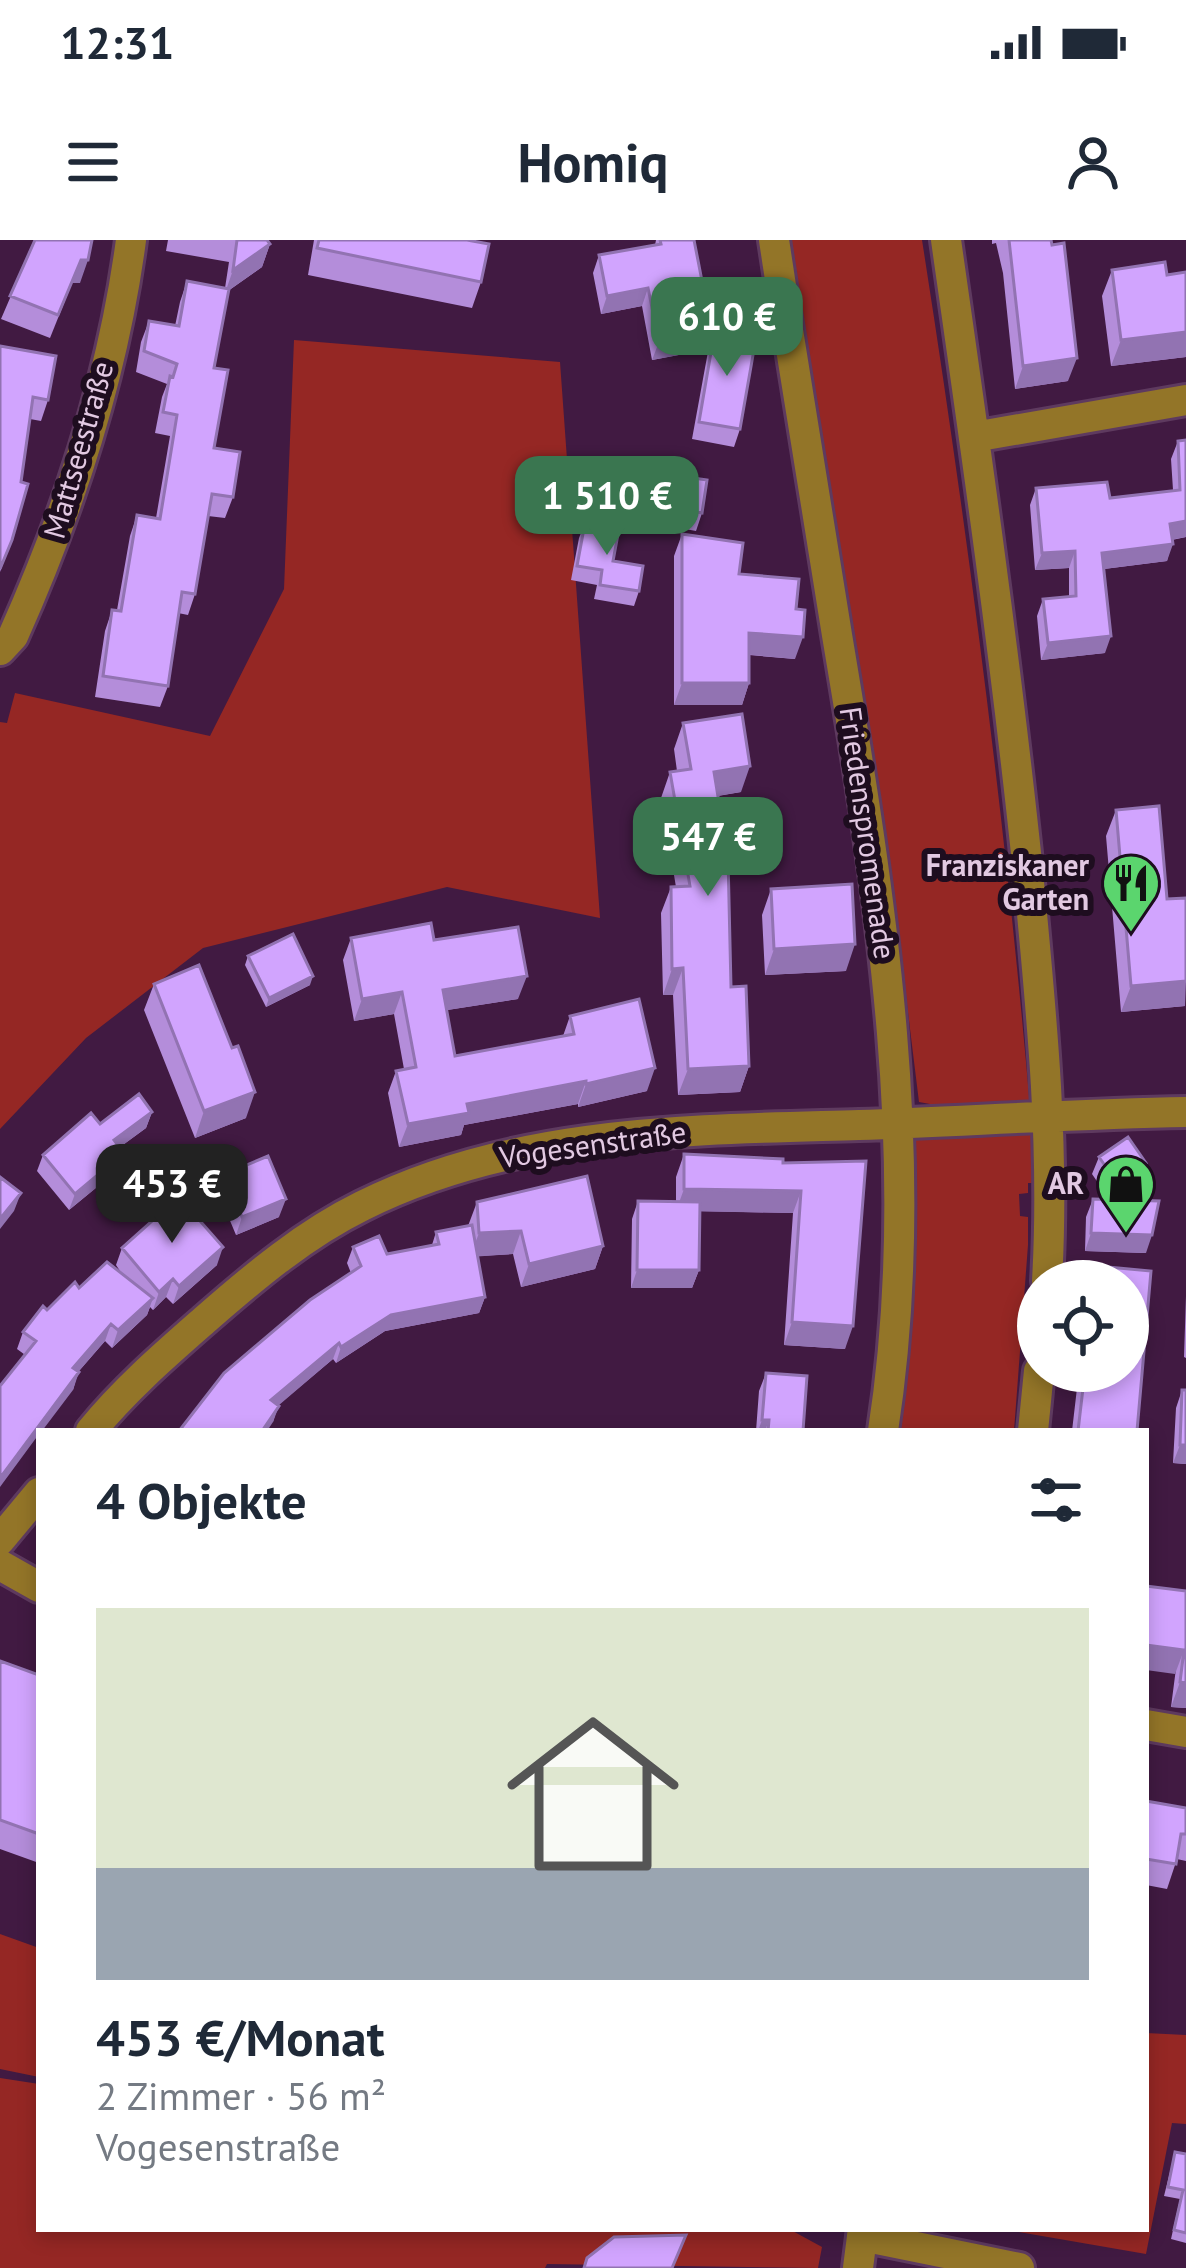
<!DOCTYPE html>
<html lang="de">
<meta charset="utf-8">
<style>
:root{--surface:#fff;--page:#f2f2f3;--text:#1f2937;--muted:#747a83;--accent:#3a7650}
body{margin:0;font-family:"PT Sans",sans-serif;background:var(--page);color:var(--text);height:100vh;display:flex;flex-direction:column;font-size:45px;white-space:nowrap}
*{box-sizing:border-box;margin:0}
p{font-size:39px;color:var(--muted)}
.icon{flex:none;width:66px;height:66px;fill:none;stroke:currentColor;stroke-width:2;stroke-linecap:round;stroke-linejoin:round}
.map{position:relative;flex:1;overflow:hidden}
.drawer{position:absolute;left:36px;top:1188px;width:1113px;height:804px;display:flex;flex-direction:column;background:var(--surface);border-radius:0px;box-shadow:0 6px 18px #0003}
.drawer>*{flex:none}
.buttons{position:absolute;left:1017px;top:1020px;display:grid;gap:24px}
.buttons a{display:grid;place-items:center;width:132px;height:132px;border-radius:50%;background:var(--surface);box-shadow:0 6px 18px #0003;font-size:60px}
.price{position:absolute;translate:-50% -102px;padding:0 27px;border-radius:24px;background:var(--accent);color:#fff;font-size:39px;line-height:78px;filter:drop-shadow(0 3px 6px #0008)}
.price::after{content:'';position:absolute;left:50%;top:72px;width:36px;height:27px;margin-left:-18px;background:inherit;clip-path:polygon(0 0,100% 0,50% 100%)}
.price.on{background:#222;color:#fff}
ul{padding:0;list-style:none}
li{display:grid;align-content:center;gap:24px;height:636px;padding:0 60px}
li span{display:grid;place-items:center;height:372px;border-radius:0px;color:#555}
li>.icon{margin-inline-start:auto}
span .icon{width:216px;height:216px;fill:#fffc;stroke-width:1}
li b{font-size:51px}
h2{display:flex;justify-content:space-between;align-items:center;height:144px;padding:0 60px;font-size:51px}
.status{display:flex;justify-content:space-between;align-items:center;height:84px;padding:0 60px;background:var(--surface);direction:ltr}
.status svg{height:33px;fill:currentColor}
header{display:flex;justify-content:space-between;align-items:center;height:156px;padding:0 60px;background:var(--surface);font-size:54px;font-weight:700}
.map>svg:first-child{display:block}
</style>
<div class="status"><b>12:31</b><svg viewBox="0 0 49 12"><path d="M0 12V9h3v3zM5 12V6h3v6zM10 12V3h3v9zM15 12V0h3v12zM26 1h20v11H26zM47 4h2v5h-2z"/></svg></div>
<header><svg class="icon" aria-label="menu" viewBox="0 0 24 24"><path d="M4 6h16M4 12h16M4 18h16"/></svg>Homiq<svg class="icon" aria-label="person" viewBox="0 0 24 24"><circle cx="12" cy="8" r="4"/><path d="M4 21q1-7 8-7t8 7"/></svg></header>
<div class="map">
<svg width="1186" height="2028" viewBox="0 0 1186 2028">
<rect width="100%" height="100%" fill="#411a42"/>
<!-- green -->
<path fill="#952724" d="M 785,0 L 922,0 C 967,287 1005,577 1030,867 L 952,868 L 919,862 L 903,732 Z
M 294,100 L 560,122 L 600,678 L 447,647 L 203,708 L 86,798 L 0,889 L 0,482 L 7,483 L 15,453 L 210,496 L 284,349 Z
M 1034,891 L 1034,943 L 1028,943 L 1028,953 L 1019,954 L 1020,976 L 1028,977 L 1028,1005 L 1014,1191 L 893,1191 L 900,1141 L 915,898 Z
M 0,1694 L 39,1708 L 39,1837 L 0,1829 Z
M 1146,1793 L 1186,1795 L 1186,1884 L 1172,1883 L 1146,2014 L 1001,1989 L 1146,1989 Z
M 0,1838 L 39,1844 L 39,1989 L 789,1989 L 822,2007 L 818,2028 L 547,2024 L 545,2028 L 0,2028 Z"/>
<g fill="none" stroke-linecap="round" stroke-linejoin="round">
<defs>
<path id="minor" d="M 774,0 C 794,132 815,264 837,395 C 881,657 924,926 883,1191
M 946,0 C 976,210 1006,421 1028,632 C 1041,768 1055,904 1047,1041
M 974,197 L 1186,160
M 0,410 L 13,396 C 69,271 113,136 131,0
M 91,1191 C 125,1149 167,1113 208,1077 C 255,1036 305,994 362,966 C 516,889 692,890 859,885 C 968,881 1077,874 1186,872
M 1033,1191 L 1039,1131
M 0,1300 L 39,1253
M 0,1325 L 39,1347
M 1146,1485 L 1186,1492
M 862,1996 L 1019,2028
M 858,2028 L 863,1989"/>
</defs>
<!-- minor casing -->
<use href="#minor" stroke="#5e3a5f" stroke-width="36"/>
<!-- minor -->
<use href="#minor" stroke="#937528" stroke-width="30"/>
</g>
<!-- wall -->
<path fill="#b48dda" d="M 35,0 L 80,43 L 72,43 L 50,98 L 1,79 Z
M 168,0 L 267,0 L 270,4 L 262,27 L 228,51 L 214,128 L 214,208 L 233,257 L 225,278 L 208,276 L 195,354 L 188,375 L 178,373 L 168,446 L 160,467 L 95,457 L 105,391 L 112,370 L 117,370 L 130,296 L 137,275 L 156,278 L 170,196 L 155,193 L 162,157 L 167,144 L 136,132 L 141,102 L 149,81 L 175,86 L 180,62 L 187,41 L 225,48 L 229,22 L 166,11 Z
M 314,0 L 467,0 L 481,42 L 472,68 L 308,35 Z
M 656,0 L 694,0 L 702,41 L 698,50 L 700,111 L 652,120 L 642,66 L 601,74 L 593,33 L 599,15 L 655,5 Z
M 992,0 L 1051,0 L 1068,141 L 1015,149 L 1003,33 L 996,3 L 992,4 Z
M 1112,30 L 1167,35 L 1186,32 L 1186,117 L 1111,126 L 1102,56 Z
M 715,89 L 740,189 L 734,207 L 692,199 L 709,106 Z
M 0,106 L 48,160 L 41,181 L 30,179 L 12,300 L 0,332 Z
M 1186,200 L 1186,297 L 1172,300 L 1167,321 L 1104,329 L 1105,413 L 1041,420 L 1037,376 L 1043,359 L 1069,356 L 1069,328 L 1035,330 L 1030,265 L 1036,248 L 1110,258 L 1173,250 L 1171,219 L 1178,201 Z
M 680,236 L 702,273 L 696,291 L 674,287 L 674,254 Z
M 585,283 L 613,321 L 639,351 L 634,366 L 594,359 L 597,345 L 571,340 L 579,298 Z
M 682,294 L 739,334 L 796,369 L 795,419 L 749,415 L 749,443 L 742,465 L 674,465 L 674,316 Z
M 683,483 L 741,552 L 718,556 L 731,747 L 749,826 L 740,852 L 678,855 L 673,755 L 663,755 L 661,673 L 671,647 L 676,647 L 661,558 L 670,532 L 677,531 L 674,509 Z
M 1116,570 L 1167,659 L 1185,766 L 1121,772 L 1106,596 Z
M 771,649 L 846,731 L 765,735 L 762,675 Z
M 351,698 L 434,700 L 518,759 L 447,770 L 455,816 L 563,796 L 570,776 L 647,851 L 578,867 L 578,864 L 464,885 L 461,895 L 399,907 L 388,853 L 396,831 L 404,829 L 394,774 L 354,781 L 343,720 Z
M 248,716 L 310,745 L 266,767 L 245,725 Z
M 154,744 L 246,878 L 195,898 L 144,770 Z
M 152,872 L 146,888 L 120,907 L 119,929 L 69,970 L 37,931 L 43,915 L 100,884 Z
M 684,914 L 783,923 L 866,921 L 845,1109 L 784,1105 L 793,973 L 700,971 L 699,1030 L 692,1048 L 631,1048 L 632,979 L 638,961 L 676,962 L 676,937 Z
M 1099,917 L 1146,923 L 1140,941 L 1113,960 L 1146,1013 L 1085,1011 L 1086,977 L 1093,959 L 1109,959 L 1092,934 Z
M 225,934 L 279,977 L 236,995 L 218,952 Z
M 477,962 L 603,1006 L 595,1029 L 521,1047 L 513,1014 L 478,1016 L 485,1057 L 479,1073 L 385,1091 L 336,1123 L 333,1119 L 278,1165 L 273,1182 L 179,1191 L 351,1033 L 347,1023 L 353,1007 L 387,1014 L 432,1005 L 436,992 L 468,986 Z
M 122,1008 L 217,1025 L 173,1064 L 166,1057 L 153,1070 L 150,1067 L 147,1075 L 112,1108 L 105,1101 L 78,1132 L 73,1150 L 17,1109 L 23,1092 L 47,1070 L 79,1048 L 122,1034 L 116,1025 Z
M 1097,1026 L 1151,1031 L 1137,1191 L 1072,1191 L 1079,1131 L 1128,1131 L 1128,1041 L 1091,1041 Z
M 1186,1056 L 1186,1118 L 1184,1117 Z
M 766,1133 L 803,1191 L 756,1191 L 759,1151 Z
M 1182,1150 L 1186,1224 L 1173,1223 L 1176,1168 Z
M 1186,1351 L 1186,1468 L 1171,1467 Z
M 0,1421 L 39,1435 L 39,1623 L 0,1609 Z
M 1146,1561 L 1186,1568 L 1186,1621 L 1177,1619 L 1167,1649 L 1146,1645 Z
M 1175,1912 L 1186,1914 L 1186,2003 L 1171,1999 L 1180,1959 L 1164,1956 Z"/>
<!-- shaded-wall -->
<path fill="#9273b2" d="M 270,4 L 262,27 L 225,53 L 233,30 Z
M 81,20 L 88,20 L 80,43 L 72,43 L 50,98 Z
M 648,48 L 642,66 L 601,74 L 607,56 Z
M 1186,92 L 1186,117 L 1111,126 L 1121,100 Z
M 706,93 L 700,111 L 652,120 L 659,102 Z
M 1077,118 L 1068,141 L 1015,149 L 1023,126 Z
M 1186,281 L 1186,297 L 1164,301 L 1170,284 Z
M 1173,304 L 1167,321 L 1096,330 L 1102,313 Z
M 1075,311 L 1069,328 L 1035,330 L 1042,313 Z
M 749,393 L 803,397 L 795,419 L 742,414 Z
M 1111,396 L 1105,413 L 1041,420 L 1048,403 Z
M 682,443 L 749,443 L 742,465 L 674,465 Z
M 750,526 L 741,552 L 704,558 L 714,532 Z
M 855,704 L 846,731 L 765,735 L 774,709 Z
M 683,728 L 673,755 L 663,755 L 672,729 Z
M 313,736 L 310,745 L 266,767 L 269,758 Z
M 527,736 L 518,759 L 435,772 L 443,750 Z
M 1186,741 L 1185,766 L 1121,772 L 1131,746 Z
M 402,752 L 394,774 L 354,781 L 362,759 Z
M 749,826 L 740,852 L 678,855 L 688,829 Z
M 655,828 L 647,851 L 578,867 L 586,844 Z
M 586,841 L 578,864 L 464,885 L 461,895 L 399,907 L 408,884 L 467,864 Z
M 255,852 L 246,878 L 195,898 L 204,871 Z
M 152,872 L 146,888 L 108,916 L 114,900 Z
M 124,913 L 119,929 L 69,970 L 75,954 Z
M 1146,923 L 1140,941 L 1110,961 L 1117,943 Z
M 684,949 L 801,951 L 793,973 L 676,971 Z
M 21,953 L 14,971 L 0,989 L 0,979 Z
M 286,959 L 279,977 L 236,995 L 242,977 Z
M 521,991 L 513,1014 L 470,1017 L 479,993 Z
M 1091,993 L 1152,995 L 1146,1013 L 1085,1011 Z
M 603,1006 L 595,1029 L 521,1047 L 529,1024 Z
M 223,1007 L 217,1025 L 173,1064 L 179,1046 Z
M 637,1030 L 699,1030 L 692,1048 L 631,1048 Z
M 173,1039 L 166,1057 L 153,1070 L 159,1052 Z
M 485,1057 L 479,1073 L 385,1091 L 336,1123 L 341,1107 L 391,1075 Z
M 153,1058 L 147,1075 L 112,1108 L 118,1090 Z
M 792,1082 L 853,1086 L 845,1109 L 784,1105 Z
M 111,1084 L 105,1101 L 67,1145 L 73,1128 Z
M 339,1103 L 333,1119 L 265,1177 L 271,1160 Z
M 79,1132 L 73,1150 L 42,1191 L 39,1191 L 39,1194 L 0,1247 L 0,1238 Z
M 279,1166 L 273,1182 L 267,1191 L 262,1191 Z
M 762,1180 L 769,1180 L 765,1191 L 758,1191 Z
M 1180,1205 L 1186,1205 L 1186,1224 L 1173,1223 Z
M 1146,1405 L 1184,1410 L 1175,1434 L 1146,1430 Z
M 1180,1442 L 1186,1443 L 1186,1468 L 1171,1467 Z"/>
<!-- building -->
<path fill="#d1a4fe" stroke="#9273b2" stroke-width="3" d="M 35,0 L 92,0 L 88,20 L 81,20 L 58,75 L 10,56 Z
M 237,0 L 267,0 L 270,4 L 233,30 Z
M 319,0 L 467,0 L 489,4 L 481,42 L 317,8 Z
M 660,0 L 694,0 L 702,41 L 697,42 L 706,93 L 659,102 L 648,48 L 607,56 L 599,15 L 661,4 Z
M 1009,0 L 1051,0 L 1052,5 L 1064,3 L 1077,118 L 1023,126 Z
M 1165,22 L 1167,35 L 1186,32 L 1186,92 L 1121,100 L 1112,30 Z
M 187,41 L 229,49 L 214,128 L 228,130 L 214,208 L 240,212 L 233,257 L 212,254 L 195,354 L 182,352 L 168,446 L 103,436 L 112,370 L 121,371 L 137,275 L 160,279 L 177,175 L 163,172 L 170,136 L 173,137 L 177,124 L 144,111 L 149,81 L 179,86 Z
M 715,89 L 756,98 L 740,189 L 699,182 Z
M 0,106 L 56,116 L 48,160 L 33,157 L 21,242 L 28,244 L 12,300 L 0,329 Z
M 1186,200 L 1186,281 L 1170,284 L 1173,304 L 1102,313 L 1111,396 L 1048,403 L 1043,359 L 1076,356 L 1075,311 L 1042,313 L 1036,248 L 1107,242 L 1110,258 L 1180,250 L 1178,201 Z
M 680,236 L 707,240 L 702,273 L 680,269 Z
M 585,283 L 619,289 L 613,321 L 643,326 L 639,351 L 600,345 L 602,330 L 577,326 Z
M 682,294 L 743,303 L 739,334 L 799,339 L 796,369 L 805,370 L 803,397 L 749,393 L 749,443 L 682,443 Z
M 742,474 L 750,526 L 714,532 L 721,575 L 727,575 L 731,747 L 746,746 L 749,826 L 688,829 L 683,728 L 672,729 L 671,647 L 690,646 L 670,532 L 691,529 L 683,483 Z
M 1159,566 L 1167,659 L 1186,658 L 1186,741 L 1131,746 L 1116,570 Z
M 852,644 L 855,704 L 774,709 L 771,649 Z
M 431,683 L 434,700 L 518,687 L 527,736 L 443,750 L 455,816 L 574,794 L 570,776 L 639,759 L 655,828 L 586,844 L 586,841 L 467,864 L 469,873 L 408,884 L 396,831 L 416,827 L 402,752 L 362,759 L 351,698 Z
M 293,694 L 313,736 L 269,758 L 248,716 Z
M 199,725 L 232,808 L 238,806 L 255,852 L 204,871 L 154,744 Z
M 139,854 L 152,872 L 114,900 L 124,913 L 75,954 L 43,915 L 91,873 L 100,884 Z
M 1128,897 L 1146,923 L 1117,943 L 1099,917 Z
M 684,914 L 783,919 L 783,923 L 866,921 L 853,1086 L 792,1082 L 801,951 L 684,949 Z
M 268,916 L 286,959 L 242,977 L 225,934 Z
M 587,936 L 603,1006 L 529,1024 L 521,991 L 479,993 L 477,962 Z
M 0,937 L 21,953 L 0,979 Z
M 179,957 L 223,1007 L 179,1046 L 173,1039 L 159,1052 L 122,1008 Z
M 1093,959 L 1159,961 L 1152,995 L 1091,993 Z
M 638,961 L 700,962 L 699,1030 L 637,1030 Z
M 472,985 L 485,1057 L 391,1075 L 341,1107 L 339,1103 L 271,1160 L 279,1166 L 262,1191 L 179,1191 L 224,1133 L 310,1060 L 361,1026 L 353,1007 L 379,996 L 387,1014 L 439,1004 L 436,992 Z
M 107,1022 L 153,1058 L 118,1090 L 111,1084 L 73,1128 L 79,1132 L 0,1238 L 0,1146 L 36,1101 L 23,1092 L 43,1066 L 47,1070 L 75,1042 L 79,1048 Z
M 1097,1026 L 1151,1031 L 1137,1191 L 1078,1191 L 1085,1131 L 1128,1131 L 1128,1041 L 1095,1041 Z
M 766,1133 L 807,1136 L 803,1191 L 768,1191 L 769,1180 L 762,1180 Z
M 1182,1150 L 1186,1150 L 1186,1205 L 1180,1205 Z
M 1146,1346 L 1186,1351 L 1186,1443 L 1180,1442 L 1184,1410 L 1146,1405 Z
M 0,1421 L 39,1435 L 39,1594 L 0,1580 Z
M 1146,1561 L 1186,1568 L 1186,1594 L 1181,1594 L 1176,1624 L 1146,1619 Z
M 1175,1912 L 1186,1914 L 1186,1993 L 1174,1990 L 1183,1950 L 1168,1947 Z
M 686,1995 L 672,2028 L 584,2028 L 587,2018 L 614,1997 Z"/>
<!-- icons -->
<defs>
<symbol id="restaurant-pin" viewBox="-11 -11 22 30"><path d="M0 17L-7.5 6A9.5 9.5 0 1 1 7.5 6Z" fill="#5bd56e" stroke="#1e0d1f"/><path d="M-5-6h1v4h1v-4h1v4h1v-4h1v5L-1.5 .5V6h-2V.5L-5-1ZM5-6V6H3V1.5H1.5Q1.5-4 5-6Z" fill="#111"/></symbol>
<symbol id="shop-pin" viewBox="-11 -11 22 30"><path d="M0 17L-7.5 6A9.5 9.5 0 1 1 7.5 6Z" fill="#5bd56e" stroke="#1e0d1f"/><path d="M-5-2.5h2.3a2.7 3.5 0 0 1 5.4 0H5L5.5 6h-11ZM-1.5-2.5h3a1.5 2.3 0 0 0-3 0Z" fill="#111"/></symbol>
</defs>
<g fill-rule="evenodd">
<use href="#restaurant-pin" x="1098" y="610" width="66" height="90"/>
<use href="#shop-pin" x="1093" y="911" width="66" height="90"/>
</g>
<g text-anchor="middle" stroke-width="12" stroke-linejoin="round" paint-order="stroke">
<!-- street labels -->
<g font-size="30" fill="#e2c9e2" stroke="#1e0d1f">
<text transform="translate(79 210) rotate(-74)" y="10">Mattseestraße</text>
<text transform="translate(867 593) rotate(82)" y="10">Friedenspromenade</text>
<text transform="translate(593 905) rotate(-8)" y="10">Vogesenstraße</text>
</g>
<!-- poi labels -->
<g font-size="30" font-weight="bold" fill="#e2c9e2" stroke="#1e0d1f" text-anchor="end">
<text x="1089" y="636">Franziskaner<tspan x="1089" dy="34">Garten</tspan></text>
<text x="1084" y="954">AR</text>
</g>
</g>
</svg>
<div class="buttons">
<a><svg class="icon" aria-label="locate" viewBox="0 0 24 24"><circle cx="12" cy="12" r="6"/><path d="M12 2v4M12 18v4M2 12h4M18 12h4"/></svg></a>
</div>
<b class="price" style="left:727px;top:139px">610 €</b>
<b class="price" style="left:607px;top:318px">1 510 €</b>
<b class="price" style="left:708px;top:659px">547 €</b>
<b class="price on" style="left:172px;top:1006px">453 €</b>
<section class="drawer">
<h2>4 Objekte<svg class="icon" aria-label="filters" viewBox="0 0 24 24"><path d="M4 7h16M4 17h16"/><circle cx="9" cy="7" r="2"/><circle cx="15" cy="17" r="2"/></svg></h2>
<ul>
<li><span style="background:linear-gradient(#dfe7d0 70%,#9aa5b1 0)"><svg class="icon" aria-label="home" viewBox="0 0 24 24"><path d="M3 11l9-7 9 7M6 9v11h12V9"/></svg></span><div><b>453 €/Monat</b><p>2 Zimmer · 56 m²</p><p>Vogesenstraße</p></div></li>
</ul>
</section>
</div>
